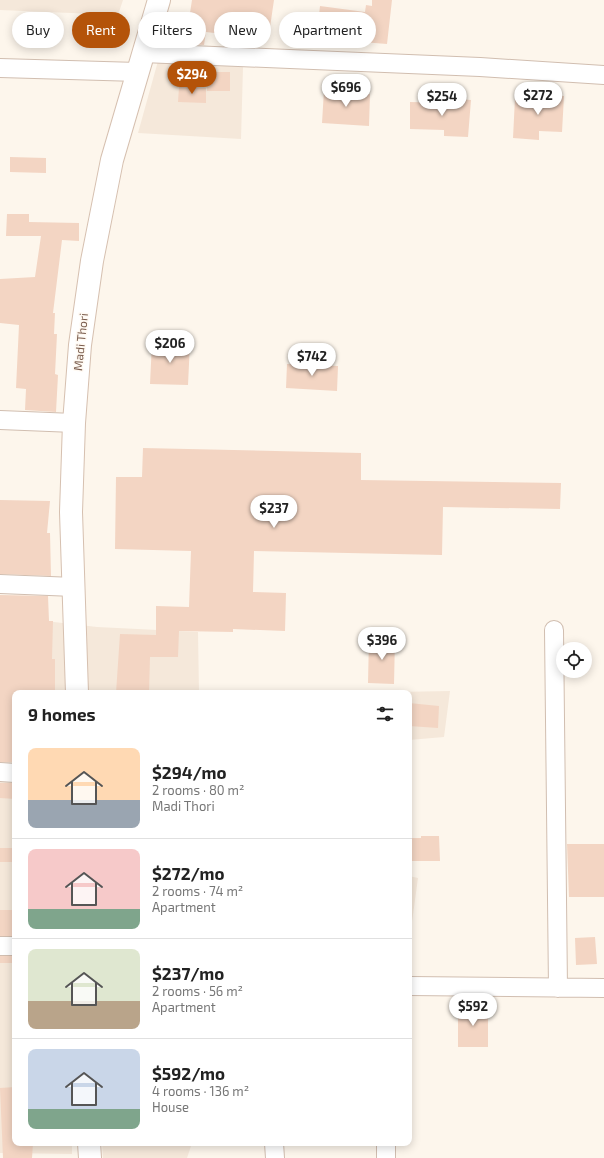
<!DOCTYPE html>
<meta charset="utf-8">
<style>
:root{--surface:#fff;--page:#f2f2f2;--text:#222;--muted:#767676;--line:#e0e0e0;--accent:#b45309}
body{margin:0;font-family:"Exo 2",sans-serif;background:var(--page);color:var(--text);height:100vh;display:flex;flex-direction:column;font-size:15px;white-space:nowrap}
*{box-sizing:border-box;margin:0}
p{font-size:13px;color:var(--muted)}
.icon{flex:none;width:22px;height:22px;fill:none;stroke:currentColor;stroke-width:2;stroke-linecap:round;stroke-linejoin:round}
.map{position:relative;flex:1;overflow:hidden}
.details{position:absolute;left:12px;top:690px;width:400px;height:456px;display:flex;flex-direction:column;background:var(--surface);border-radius:8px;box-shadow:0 2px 10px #0003}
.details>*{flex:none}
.top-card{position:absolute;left:12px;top:12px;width:400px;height:36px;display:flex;gap:8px}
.fabs{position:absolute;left:556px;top:642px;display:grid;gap:8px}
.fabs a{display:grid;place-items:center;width:36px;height:36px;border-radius:50%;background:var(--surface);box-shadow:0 2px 10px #0003;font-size:20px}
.price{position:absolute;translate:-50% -34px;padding:0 9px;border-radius:14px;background:#fff;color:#222;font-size:13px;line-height:26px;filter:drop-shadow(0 1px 2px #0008)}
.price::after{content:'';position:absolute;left:50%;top:24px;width:12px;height:9px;margin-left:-6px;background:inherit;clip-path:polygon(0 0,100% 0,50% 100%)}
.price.current{background:var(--accent);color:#fff}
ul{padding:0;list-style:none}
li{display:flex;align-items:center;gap:12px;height:100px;padding:0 16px}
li+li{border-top:1px solid var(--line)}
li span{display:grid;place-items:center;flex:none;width:112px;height:80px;border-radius:8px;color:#555}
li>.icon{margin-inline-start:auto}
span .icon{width:48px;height:48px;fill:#fffc;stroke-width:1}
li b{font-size:17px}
h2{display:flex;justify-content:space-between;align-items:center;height:48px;padding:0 16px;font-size:17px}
.chip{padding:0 14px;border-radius:18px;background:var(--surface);box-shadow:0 2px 10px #0003;font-size:14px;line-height:36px}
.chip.current{background:var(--accent);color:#fff}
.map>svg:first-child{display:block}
</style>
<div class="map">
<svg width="604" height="1158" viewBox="0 0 604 1158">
<rect width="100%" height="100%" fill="#fdf6ec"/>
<!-- residential -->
<path fill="#f5e8da" d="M 0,0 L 123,0 L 118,15 L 0,10 Z
M 158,61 L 243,67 L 241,139 L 138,133 Z
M 0,617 L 11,617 L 97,627 L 198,632 L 199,693 L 15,693 L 15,1143 L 72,1143 L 72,1154 L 0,1153 Z
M 450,691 L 444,737 L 409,740 L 409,693 L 396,692 Z
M 409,876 L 418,878 L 412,922 L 409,922 Z
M 102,1143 L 192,1143 L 187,1158 L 103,1158 Z"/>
<!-- building -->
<path fill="#f3d5c3" d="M 192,0 L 274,0 L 269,34 L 241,30 L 240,36 L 206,32 L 204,45 L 190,44 L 191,35 L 179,33 L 182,12 L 190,13 Z
M 372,0 L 392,0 L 387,44 L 362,42 L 362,39 L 317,33 L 320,6 L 365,12 L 366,5 L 372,6 Z
M 208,72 L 230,72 L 230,91 L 207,91 Z
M 179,87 L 206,88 L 206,103 L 178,102 Z
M 324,90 L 346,91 L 346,94 L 370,94 L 369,126 L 322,123 Z
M 527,93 L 564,96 L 562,132 L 539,131 L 539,140 L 513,138 L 515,98 L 526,99 Z
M 447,98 L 471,100 L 468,137 L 444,136 L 444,130 L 410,129 L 410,102 L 446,103 Z
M 10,157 L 46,158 L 46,173 L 10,172 Z
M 7,214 L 29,214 L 29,222 L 79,223 L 79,241 L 62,240 L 53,313 L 55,313 L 54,334 L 57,334 L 55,374 L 58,375 L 56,412 L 25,410 L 26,389 L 16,388 L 19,325 L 0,323 L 0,279 L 35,277 L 41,236 L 6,236 Z
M 152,342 L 190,343 L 188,385 L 150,384 Z
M 287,364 L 338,366 L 337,391 L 286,388 Z
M 143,448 L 361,453 L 361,480 L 561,483 L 560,509 L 443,507 L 442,555 L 254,551 L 253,592 L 286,593 L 285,631 L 233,629 L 233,632 L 179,631 L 178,657 L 150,657 L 149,693 L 116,693 L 120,634 L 156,635 L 156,606 L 189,607 L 191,551 L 115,549 L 116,477 L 142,477 Z
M 0,500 L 50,501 L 47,533 L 50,533 L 51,576 L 0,574 Z
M 0,595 L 48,596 L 49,621 L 53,621 L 52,659 L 55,659 L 55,693 L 15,693 L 15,762 L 0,762 Z
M 369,638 L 395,639 L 394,684 L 368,683 Z
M 409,703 L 439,706 L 438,728 L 409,726 Z
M 0,783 L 15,783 L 15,799 L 0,798 Z
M 421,836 L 439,836 L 440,861 L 409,861 L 409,838 L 421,838 Z
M 567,844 L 604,844 L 604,897 L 569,897 Z
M 0,848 L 14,848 L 13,862 L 0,862 Z
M 0,910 L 15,910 L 15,936 L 0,936 Z
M 595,937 L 597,964 L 576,965 L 575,938 Z
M 0,956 L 15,956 L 15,963 L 0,963 Z
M 488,1006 L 488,1047 L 458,1047 L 458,1007 Z
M 15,1087 L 15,1143 L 33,1143 L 32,1158 L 3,1158 L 0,1088 Z"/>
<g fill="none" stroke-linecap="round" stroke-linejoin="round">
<defs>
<path id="minor" d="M 143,53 L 480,67 L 604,75
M 0,68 L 138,72
M 0,420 L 74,423
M 0,584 L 74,587
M 554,630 L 558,988
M 0,772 L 15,773
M 0,946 L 15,946
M 409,986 L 604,988
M 274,1143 L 275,1158
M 386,1143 L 386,1158"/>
<path id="secondary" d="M 77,693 L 71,512 L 74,423 L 80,345 L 92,261 L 112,160 L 159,0
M 89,1143 L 90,1158"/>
</defs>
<!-- minor casing -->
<use href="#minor" stroke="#d1beb0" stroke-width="20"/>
<!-- secondary casing -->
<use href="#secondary" stroke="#d6c0b0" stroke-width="24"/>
<!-- minor -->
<use href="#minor" stroke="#fff" stroke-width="18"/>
<!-- secondary -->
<use href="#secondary" stroke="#fff" stroke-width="22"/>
</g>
<g text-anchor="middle" stroke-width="3" stroke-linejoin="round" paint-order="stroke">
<!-- street labels -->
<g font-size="12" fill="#7a5c4d" stroke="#fffaf3">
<text transform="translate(81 342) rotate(-84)" y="4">Madi Thori</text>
</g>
</g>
</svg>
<div class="fabs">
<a><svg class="icon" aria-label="locate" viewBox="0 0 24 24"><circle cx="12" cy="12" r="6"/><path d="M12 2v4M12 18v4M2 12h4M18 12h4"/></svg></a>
</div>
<b class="price current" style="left:192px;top:95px">$294</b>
<b class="price" style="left:346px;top:108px">$696</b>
<b class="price" style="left:538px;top:116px">$272</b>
<b class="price" style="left:442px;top:117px">$254</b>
<b class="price" style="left:170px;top:364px">$206</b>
<b class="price" style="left:312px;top:377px">$742</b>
<b class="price" style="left:274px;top:529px">$237</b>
<b class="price" style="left:382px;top:661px">$396</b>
<b class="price" style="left:473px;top:1027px">$592</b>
<div class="top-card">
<a class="chip">Buy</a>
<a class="chip current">Rent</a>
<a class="chip">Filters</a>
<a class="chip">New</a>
<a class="chip">Apartment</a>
</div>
<section class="details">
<h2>9 homes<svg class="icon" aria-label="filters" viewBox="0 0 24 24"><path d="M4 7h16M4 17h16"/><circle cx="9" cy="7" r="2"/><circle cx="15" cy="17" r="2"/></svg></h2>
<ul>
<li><span style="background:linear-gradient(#ffd9b3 65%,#9aa5b1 0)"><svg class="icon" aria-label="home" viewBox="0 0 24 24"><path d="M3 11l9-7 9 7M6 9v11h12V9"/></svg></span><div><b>$294/mo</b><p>2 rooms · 80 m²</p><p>Madi Thori</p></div></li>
<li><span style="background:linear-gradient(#f6c9c9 75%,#7fa58c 0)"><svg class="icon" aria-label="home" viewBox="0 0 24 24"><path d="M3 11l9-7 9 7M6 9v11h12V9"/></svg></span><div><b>$272/mo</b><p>2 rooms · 74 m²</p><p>Apartment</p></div></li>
<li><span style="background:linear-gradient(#dfe7d0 65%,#b9a48a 0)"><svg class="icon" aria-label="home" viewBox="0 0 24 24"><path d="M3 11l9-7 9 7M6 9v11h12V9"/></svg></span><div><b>$237/mo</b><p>2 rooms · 56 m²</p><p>Apartment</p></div></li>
<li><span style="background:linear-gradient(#c9d6e8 75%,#7fa58c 0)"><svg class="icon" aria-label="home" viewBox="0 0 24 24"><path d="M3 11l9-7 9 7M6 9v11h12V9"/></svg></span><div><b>$592/mo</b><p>4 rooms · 136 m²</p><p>House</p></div></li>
</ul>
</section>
</div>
